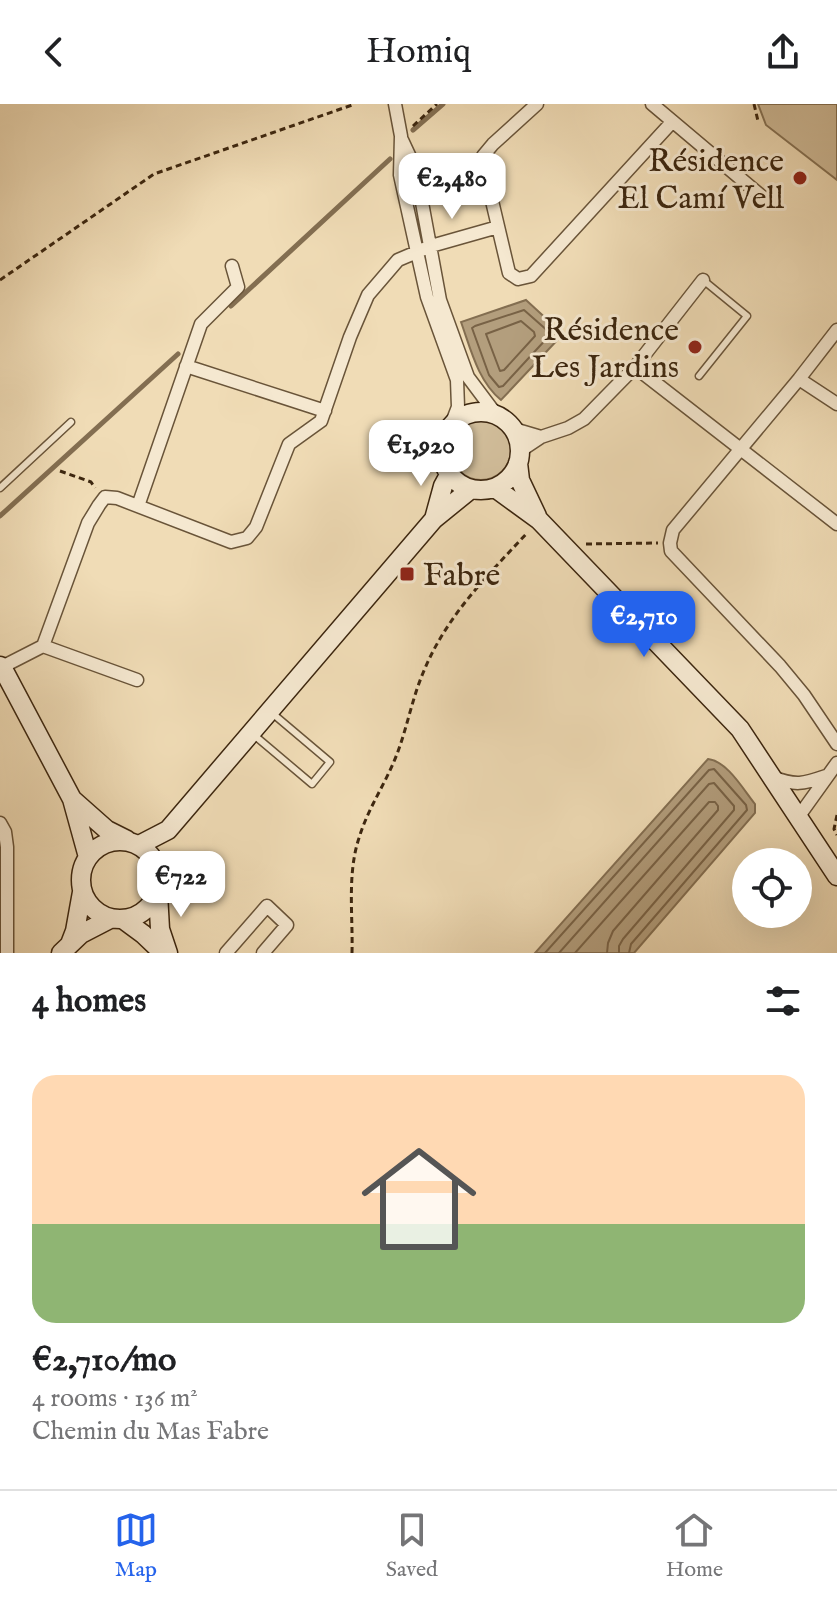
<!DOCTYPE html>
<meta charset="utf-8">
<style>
:root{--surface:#fff;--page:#f2f2f2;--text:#202124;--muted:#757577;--line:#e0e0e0;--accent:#2563eb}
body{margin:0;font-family:"IM FELL English",serif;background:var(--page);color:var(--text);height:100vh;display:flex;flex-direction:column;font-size:30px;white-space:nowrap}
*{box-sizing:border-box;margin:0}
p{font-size:26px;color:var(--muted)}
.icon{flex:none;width:44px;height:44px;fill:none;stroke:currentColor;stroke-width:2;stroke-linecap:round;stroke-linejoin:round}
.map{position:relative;height:849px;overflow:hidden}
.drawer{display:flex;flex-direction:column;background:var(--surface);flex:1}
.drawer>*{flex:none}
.controls{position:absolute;left:732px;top:744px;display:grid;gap:16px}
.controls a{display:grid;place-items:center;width:80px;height:80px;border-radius:50%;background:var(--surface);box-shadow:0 8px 32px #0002;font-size:40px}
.price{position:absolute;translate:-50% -68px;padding:0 18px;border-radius:16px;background:#fff;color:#222;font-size:26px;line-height:52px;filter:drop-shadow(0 2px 4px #0008)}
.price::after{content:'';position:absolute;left:50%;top:48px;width:24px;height:18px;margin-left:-12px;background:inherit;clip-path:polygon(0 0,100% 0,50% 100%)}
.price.current{background:var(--accent);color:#fff}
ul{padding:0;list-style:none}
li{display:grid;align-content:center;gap:16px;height:424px;padding:0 32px}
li+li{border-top:2px solid var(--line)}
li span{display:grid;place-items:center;height:248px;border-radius:24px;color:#555}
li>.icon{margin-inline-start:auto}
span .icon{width:144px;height:144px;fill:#fffc;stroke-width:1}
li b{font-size:34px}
h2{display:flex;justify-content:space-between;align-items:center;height:96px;padding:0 32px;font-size:34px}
header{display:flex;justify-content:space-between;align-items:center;height:104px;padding:0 32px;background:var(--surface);font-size:36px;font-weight:600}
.dock{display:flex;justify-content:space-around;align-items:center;height:112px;border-top:2px solid var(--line);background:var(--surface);font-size:22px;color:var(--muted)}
.dock a{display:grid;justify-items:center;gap:4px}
.dock .current{color:var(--accent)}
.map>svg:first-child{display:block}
</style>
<header><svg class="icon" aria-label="back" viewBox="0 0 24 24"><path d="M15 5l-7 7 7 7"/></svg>Homiq<svg class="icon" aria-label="share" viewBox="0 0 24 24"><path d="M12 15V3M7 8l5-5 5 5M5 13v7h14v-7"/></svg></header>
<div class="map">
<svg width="837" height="849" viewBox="0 0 837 849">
<rect width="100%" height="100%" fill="#f0dcb6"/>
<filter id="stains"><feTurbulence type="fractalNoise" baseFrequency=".0025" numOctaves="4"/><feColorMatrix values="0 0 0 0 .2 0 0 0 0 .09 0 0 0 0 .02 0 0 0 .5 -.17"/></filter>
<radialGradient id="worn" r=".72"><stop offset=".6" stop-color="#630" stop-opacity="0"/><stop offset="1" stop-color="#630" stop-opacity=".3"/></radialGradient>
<!-- green -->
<path fill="#d1bd9a" stroke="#867254" stroke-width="2" d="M 758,0 L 837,0 L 837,76 L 766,21 Z
M451 346a30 30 0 1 1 60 0a30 30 0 1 1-60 0Z"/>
<!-- water -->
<path fill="#b39e7d" stroke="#836e51" stroke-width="2" d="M 526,196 L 563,230 L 501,296 C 478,277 471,246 461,218 Z
M 708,655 C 727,657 743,685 755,700 L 755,709 L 634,849 L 535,849 Z"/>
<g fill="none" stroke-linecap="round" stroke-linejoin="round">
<!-- shore -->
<path stroke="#786246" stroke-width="2" d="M 524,206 L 549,228 L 549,232 L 503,282 L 499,283 L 489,271 L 472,224 L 475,222 Z
M 521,217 L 534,228 L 535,232 L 504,266 L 500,267 L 486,230 Z
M 545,849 L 709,666 L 714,665 L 746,701 L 747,706 L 631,840 L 629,849
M 559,849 L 709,680 L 714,679 L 734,702 L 734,706 L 623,835 L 619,842 L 619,849
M 575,849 L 709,698 L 715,698 L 718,702 L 718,706 L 613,827 L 608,839 L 607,849"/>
<!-- stream -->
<path stroke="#836e51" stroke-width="5" d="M 413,26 L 443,0
M 231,202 L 390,55
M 0,412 L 178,250"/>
<defs>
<path id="lane" d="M 699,272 L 747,212 L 703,176
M 0,384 L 71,318
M 254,631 L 312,680 L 330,658 L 272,609"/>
<path id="street" d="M 395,0 L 401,32 L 400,71 L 427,193 L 457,276 L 458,303 L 451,321
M 537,0 L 493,40 L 483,52 L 484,63 L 509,169 L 518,175 L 531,172 L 672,18
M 652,0 L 766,96
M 402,36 L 416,66 L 440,196 L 468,273 L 495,309
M 837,226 L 799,275 L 673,426 L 670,439 L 671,447 L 780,562 L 804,591 L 837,640
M 186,262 L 325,307
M 635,263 L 837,420
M 799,275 L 837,300
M 514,325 L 541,333
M 520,347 L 541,333 L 568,324 L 584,315 L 635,263 L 703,176
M 138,402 L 201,220 L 238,183 L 232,162
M 43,542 L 137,576
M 2,563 L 43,542 L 88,419 L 99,401 L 105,393 L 117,394 L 231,438 L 247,434 L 256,423 L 289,340 L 321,317 L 350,233 L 368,191 L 398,156 L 431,142 L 498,123
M 772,673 C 796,682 803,680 826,672
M 799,712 L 837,659
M 0,719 L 5,728 L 7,743 L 7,849
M 226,849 L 267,802 L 287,821 L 263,849"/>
<path id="secondary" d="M442 347a39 39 0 1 1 78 0a39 39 0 1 1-78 0Z
M 518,359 L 520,376 L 537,412
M 495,384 L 539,416 L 740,625 L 837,772
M 434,415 L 443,382 L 449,371
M 0,562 L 2,563 L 72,695 L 88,753
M 72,695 L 107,726 L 127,736
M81 776a39 39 0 1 1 78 0a39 39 0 1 1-78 0Z
M 139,741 L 168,726 L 434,415 L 471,385
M 158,789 L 160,825 L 168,849
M 124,816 L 143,830 L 163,849
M 70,840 L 75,827 L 82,788
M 61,849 L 81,830 L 110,815"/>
</defs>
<!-- lane casing -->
<use href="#lane" stroke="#695439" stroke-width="9"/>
<!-- street casing -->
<use href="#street" stroke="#695439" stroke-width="15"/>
<!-- secondary casing -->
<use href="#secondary" stroke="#3c260f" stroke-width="21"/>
<!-- path -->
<path stroke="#3c260f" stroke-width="3" stroke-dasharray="6 4" stroke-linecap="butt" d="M 754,0 L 758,17
M 413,22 L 437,0
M 0,176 L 154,70 L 355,0
M 60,367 L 91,378 L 95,384
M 586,440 L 658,439
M 837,711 L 834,725 L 837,731
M 352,849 C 353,811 347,770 359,734 C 368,704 386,679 397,650 C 407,624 412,595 423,569 C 446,512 488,471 528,428"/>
<!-- lane -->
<use href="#lane" stroke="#f5e8d0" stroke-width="6"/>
<!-- street -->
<use href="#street" stroke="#f5e8d0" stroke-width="12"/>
<!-- secondary -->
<use href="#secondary" stroke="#f5e8d0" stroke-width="18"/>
</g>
<!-- markers -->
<g fill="#8f2418" stroke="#f5e8d0" stroke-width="3">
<circle cx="800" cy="74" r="8"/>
<circle cx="695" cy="243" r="8"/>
<rect x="399" y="462" width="16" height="16" rx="4"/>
</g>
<g text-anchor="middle" stroke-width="6" stroke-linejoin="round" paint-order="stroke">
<!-- poi labels -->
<g font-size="32" fill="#3c260f" stroke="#f5e8d0" text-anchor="end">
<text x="784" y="67">Résidence<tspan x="784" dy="37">El Camí Vell</tspan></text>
<text x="679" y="236">Résidence<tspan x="679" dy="37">Les Jardins</tspan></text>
<text x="423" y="481" text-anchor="start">Fabre</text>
</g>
</g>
<rect width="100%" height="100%" filter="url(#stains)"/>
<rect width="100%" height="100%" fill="url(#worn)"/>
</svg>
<div class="controls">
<a><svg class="icon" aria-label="locate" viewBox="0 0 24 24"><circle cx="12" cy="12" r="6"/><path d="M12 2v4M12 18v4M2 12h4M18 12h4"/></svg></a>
</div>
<b class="price" style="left:452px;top:117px">€2,480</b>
<b class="price" style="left:421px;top:384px">€1,920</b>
<b class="price current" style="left:644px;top:555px">€2,710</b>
<b class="price" style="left:181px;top:815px">€722</b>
</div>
<section class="drawer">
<h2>4 homes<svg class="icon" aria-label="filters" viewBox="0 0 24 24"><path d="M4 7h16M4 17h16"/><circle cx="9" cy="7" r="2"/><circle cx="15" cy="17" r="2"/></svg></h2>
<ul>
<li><span style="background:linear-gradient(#ffd9b3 60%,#8fb573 0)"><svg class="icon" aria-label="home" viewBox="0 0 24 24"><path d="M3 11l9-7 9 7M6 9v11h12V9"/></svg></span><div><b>€2,710/mo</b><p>4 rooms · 136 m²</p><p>Chemin du Mas Fabre</p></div></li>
</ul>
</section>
<nav class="dock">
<a class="current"><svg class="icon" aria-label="map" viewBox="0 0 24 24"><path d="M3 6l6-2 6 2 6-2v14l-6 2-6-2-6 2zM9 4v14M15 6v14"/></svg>Map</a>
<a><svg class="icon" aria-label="saved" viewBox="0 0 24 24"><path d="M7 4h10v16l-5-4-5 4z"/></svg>Saved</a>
<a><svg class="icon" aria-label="home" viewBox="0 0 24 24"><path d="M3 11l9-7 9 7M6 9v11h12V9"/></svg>Home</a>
</nav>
